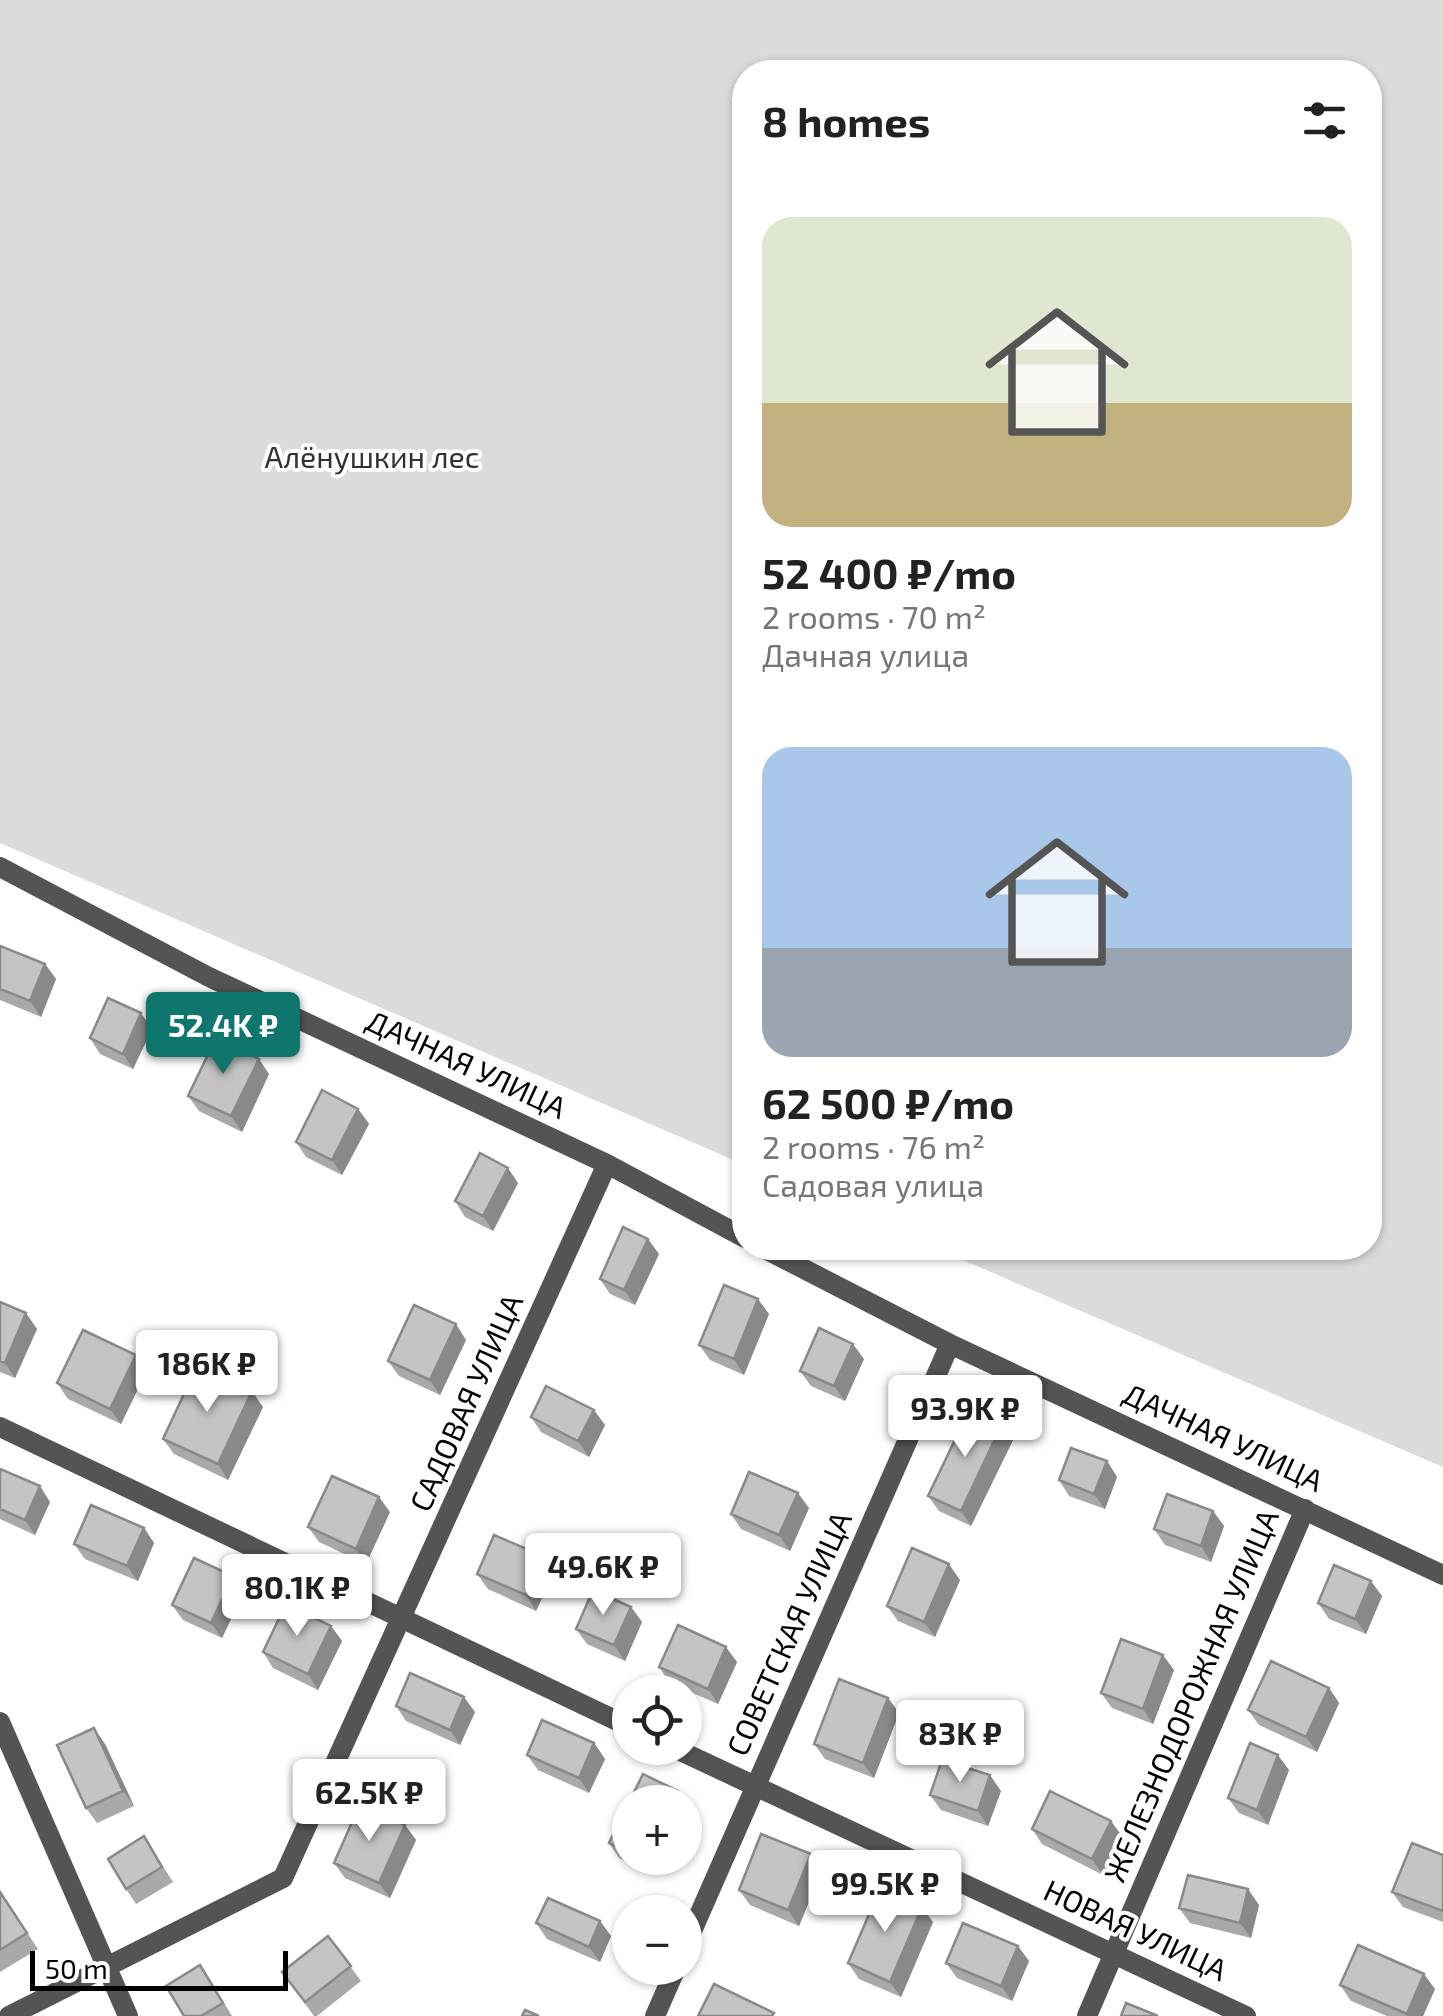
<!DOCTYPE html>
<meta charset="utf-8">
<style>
:root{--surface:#fff;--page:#f2f2f2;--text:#222;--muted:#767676;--accent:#0f766e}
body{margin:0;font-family:"Exo 2",sans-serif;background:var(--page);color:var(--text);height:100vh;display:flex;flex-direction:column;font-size:38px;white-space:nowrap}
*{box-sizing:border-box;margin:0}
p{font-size:32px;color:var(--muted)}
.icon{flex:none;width:55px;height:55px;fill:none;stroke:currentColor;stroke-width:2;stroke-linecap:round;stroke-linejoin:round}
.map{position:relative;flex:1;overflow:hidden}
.sheet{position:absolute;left:732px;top:60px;width:650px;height:1200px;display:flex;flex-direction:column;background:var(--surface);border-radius:40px;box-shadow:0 2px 8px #0004}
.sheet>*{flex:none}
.controls{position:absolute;left:612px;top:1675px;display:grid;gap:20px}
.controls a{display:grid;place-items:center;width:90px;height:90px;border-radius:50%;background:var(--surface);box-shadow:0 2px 8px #0004;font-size:50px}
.scale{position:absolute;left:30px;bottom:25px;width:258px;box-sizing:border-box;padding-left:10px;border:5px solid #000;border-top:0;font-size:28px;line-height:35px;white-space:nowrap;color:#000;-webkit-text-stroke:8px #fff;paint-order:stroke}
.price{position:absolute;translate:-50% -85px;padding:0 22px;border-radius:10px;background:#fff;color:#222;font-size:32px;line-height:65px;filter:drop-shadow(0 2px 5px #0008)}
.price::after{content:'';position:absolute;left:50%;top:60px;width:30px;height:22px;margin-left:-15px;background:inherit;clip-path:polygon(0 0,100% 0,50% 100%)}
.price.active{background:var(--accent);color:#fff}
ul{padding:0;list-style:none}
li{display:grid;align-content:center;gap:20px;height:530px;padding:0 30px}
li span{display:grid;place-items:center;height:310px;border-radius:30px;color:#555}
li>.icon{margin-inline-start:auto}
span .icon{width:180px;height:180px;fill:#fffc;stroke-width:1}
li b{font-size:42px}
h2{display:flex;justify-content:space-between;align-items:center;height:120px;padding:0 30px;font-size:42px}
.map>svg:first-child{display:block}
</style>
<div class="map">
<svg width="1443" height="2016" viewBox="0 0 1443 2016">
<rect width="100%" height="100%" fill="#fff"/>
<!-- green -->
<path fill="#dbdbdb" d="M 0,0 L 1443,0 L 1443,1467 L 935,1248 L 1370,1248 L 1370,72 L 745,72 L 745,1165 L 0,843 Z"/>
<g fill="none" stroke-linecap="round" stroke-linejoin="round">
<!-- minor -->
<path stroke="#545454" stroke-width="20" d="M 0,867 L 209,977 L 607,1164 L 745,1238
M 763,1248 L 950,1344 L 1443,1575
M 0,1427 L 630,1727
M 0,1722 L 128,2016
M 674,1748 L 1246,2016
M 685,1947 L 950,1344
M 9,2016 L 283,1878 L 607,1164
M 655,2016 L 676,1968
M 1087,2016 L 1305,1509"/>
</g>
<!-- wall -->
<path fill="#a9a9a9" d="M 0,946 L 45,964 L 56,979 L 41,1017 L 0,1000 Z
M 152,1029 L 133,1069 L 100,1054 L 90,1038 Z
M 269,1074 L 242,1132 L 199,1111 L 188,1096 Z
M 358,1109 L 369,1124 L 342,1175 L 306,1157 L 296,1142 Z
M 518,1183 L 493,1231 L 465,1217 L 455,1201 Z
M 659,1254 L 635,1305 L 610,1294 L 600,1279 Z
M 0,1302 L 37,1329 L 15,1378 L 0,1372 Z
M 769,1314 L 744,1375 L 710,1360 L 699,1345 Z
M 466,1340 L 440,1395 L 399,1376 L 388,1361 Z
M 864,1359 L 845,1401 L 811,1386 L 800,1371 Z
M 147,1370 L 121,1424 L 68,1399 L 57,1383 Z
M 263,1407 L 228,1480 L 174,1454 L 163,1439 Z
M 531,1417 L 605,1425 L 589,1457 L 541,1432 Z
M 1013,1440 L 971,1526 L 939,1511 L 928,1496 Z
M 1107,1461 L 1117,1477 L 1105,1509 L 1069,1496 L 1059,1480 Z
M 0,1469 L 50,1502 L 35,1535 L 0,1519 Z
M 809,1508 L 790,1551 L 741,1529 L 731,1514 Z
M 1213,1511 L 1224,1526 L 1211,1562 L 1165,1545 L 1154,1529 Z
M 390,1512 L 366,1564 L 319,1542 L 308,1527 Z
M 144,1528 L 154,1543 L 138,1581 L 85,1559 L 74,1544 Z
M 554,1572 L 536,1611 L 488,1589 L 477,1574 Z
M 960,1580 L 935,1637 L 898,1621 L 887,1606 Z
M 244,1592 L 222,1638 L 183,1620 L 172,1605 Z
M 1382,1596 L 1366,1634 L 1329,1619 L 1318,1603 Z
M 631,1607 L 642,1622 L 625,1661 L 587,1644 L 576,1629 Z
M 331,1626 L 342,1641 L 318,1690 L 273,1668 L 263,1652 Z
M 737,1662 L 718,1704 L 670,1683 L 659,1667 Z
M 1174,1670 L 1153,1724 L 1112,1708 L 1101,1693 Z
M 1329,1688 L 1339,1703 L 1317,1752 L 1259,1725 L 1248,1710 Z
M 888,1698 L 899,1713 L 874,1778 L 825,1759 L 814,1744 Z
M 396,1706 L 475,1712 L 460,1745 L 406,1721 Z
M 594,1743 L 605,1759 L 589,1793 L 538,1770 L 527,1755 Z
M 105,1744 L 134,1806 L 97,1823 L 86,1808 Z
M 1289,1770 L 1268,1825 L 1239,1813 L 1228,1798 Z
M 643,1774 L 678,1791 L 688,1807 L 685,1813 L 685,1802 L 630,1802 L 630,1858 L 663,1858 L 654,1875 L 619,1858 L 609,1843 Z
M 1001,1791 L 988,1826 L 941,1810 L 930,1795 Z
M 405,1825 L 416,1840 L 390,1898 L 345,1878 L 334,1863 Z
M 1032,1829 L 1122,1836 L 1103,1875 L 1042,1844 Z
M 144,1836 L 173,1882 L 136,1904 L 126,1889 Z
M 811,1854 L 822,1870 L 799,1926 L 750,1905 L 739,1890 Z
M 1443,1855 L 1443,1922 L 1403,1907 L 1392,1892 Z
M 0,1892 L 38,1949 L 0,1972 Z
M 1259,1905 L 1251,1938 L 1190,1923 L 1179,1908 Z
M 600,1921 L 611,1936 L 600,1962 L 547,1939 L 536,1923 Z
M 933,1922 L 901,1997 L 859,1979 L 848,1963 Z
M 328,1936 L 361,1981 L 317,2016 L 314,2016 L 282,1972 Z
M 1029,1961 L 1012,2001 L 957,1978 L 946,1963 Z
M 211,1981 L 232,2016 L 184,2016 Z
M 1340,1985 L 1435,1989 L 1423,2016 L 1387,2016 L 1351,2001 Z"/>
<!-- shaded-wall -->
<path fill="#898989" d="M 45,964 L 56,979 L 41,1017 L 30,1001 Z
M 141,1013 L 152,1029 L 133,1069 L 123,1054 Z
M 259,1059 L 269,1074 L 242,1132 L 231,1116 Z
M 358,1109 L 369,1124 L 342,1175 L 332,1160 Z
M 508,1168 L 518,1183 L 493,1231 L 483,1216 Z
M 648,1239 L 659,1254 L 635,1305 L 624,1290 Z
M 758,1299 L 769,1314 L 744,1375 L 734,1359 Z
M 26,1313 L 37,1329 L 15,1378 L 5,1363 Z
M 456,1324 L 466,1340 L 440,1395 L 430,1380 Z
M 853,1344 L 864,1359 L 845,1401 L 834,1386 Z
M 136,1355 L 147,1370 L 121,1424 L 110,1409 Z
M 252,1391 L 263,1407 L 228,1480 L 218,1464 Z
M 594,1410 L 605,1425 L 589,1457 L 578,1441 Z
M 1002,1424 L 1013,1440 L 971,1526 L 961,1511 Z
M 1107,1461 L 1117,1477 L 1105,1509 L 1094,1494 Z
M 40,1486 L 50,1502 L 35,1535 L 25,1520 Z
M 798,1493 L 809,1508 L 790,1551 L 779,1535 Z
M 379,1497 L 390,1512 L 366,1564 L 356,1549 Z
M 1213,1511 L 1224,1526 L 1211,1562 L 1201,1546 Z
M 144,1528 L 154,1543 L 138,1581 L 127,1566 Z
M 543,1556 L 554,1572 L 536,1611 L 526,1595 Z
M 949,1564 L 960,1580 L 935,1637 L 924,1622 Z
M 233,1576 L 244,1592 L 222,1638 L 211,1623 Z
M 1371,1581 L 1382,1596 L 1366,1634 L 1355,1619 Z
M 631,1607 L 642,1622 L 625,1661 L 614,1645 Z
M 331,1626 L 342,1641 L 318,1690 L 308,1674 Z
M 726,1647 L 737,1662 L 718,1704 L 708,1689 Z
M 1163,1655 L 1174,1670 L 1153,1724 L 1143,1709 Z
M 1329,1688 L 1339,1703 L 1317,1752 L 1306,1737 Z
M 464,1697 L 475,1712 L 460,1745 L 450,1730 Z
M 888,1698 L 899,1713 L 874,1778 L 863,1763 Z
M 94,1728 L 105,1744 L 134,1806 L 123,1791 Z
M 594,1743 L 605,1759 L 589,1793 L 579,1778 Z
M 1278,1755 L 1289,1770 L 1268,1825 L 1257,1810 Z
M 990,1775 L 1001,1791 L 988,1826 L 978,1811 Z
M 678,1791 L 688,1807 L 685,1813 L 685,1802 L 672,1802 Z
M 1111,1821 L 1122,1836 L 1103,1875 L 1092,1859 Z
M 405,1825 L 416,1840 L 390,1898 L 379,1883 Z
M 811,1854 L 822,1870 L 799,1926 L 788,1910 Z
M 645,1858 L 663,1858 L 654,1875 L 643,1860 Z
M 1248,1889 L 1259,1905 L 1251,1938 L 1240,1923 Z
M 922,1907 L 933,1922 L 901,1997 L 890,1982 Z
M 600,1921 L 611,1936 L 600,1962 L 589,1947 Z
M 1018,1946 L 1029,1961 L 1012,2001 L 1001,1986 Z
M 1424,1974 L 1435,1989 L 1423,2016 L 1408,2016 L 1407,2014 Z"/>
<!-- building -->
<path fill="#c4c4c4" stroke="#898989" stroke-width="2.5" d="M 0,946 L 45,964 L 30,1001 L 0,989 Z
M 108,998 L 141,1013 L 123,1054 L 90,1038 Z
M 216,1038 L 259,1059 L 231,1116 L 188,1096 Z
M 322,1090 L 358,1109 L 332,1160 L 296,1142 Z
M 480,1153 L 508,1168 L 483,1216 L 455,1201 Z
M 623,1227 L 648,1239 L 624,1290 L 600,1279 Z
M 724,1285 L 758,1299 L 734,1359 L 699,1345 Z
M 0,1302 L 26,1313 L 5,1363 L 0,1361 Z
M 414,1305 L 456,1324 L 430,1380 L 388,1361 Z
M 819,1328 L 853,1344 L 834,1386 L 800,1371 Z
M 83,1330 L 136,1355 L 110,1409 L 57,1383 Z
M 197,1366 L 252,1391 L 218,1464 L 163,1439 Z
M 546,1386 L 594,1410 L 578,1441 L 531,1417 Z
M 970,1409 L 1002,1424 L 961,1511 L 928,1496 Z
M 1071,1448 L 1107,1461 L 1094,1494 L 1059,1480 Z
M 0,1469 L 40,1486 L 25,1520 L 0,1509 Z
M 749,1472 L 798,1493 L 779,1535 L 731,1514 Z
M 332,1476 L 379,1497 L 356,1549 L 308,1527 Z
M 1167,1494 L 1213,1511 L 1201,1546 L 1154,1529 Z
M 91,1505 L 144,1528 L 127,1566 L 74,1544 Z
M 494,1535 L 543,1556 L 526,1595 L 477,1574 Z
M 912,1548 L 949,1564 L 924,1622 L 887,1606 Z
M 194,1558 L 233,1576 L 211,1623 L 172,1605 Z
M 1334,1565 L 1371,1581 L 1355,1619 L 1318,1603 Z
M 593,1590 L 631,1607 L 614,1645 L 576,1629 Z
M 286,1604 L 331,1626 L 308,1674 L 263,1652 Z
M 678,1625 L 726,1647 L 708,1689 L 659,1667 Z
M 1121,1639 L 1163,1655 L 1143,1709 L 1101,1693 Z
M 1271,1661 L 1329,1688 L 1306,1737 L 1248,1710 Z
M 410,1673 L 464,1697 L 450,1730 L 396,1706 Z
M 839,1679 L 888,1698 L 863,1763 L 814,1744 Z
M 542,1720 L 594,1743 L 579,1778 L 527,1755 Z
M 94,1728 L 123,1791 L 86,1808 L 57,1745 Z
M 1250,1743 L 1278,1755 L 1257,1810 L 1228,1798 Z
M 942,1760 L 990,1775 L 978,1811 L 930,1795 Z
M 643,1774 L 678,1791 L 672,1802 L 630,1802 L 630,1853 L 609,1843 Z
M 1050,1791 L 1111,1821 L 1092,1859 L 1032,1829 Z
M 360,1804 L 405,1825 L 379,1883 L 334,1863 Z
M 761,1834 L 811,1854 L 788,1910 L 739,1890 Z
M 144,1836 L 162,1867 L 126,1889 L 108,1859 Z
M 1412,1843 L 1443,1855 L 1443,1911 L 1392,1892 Z
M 1188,1875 L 1248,1889 L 1240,1923 L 1179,1908 Z
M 880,1889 L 922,1907 L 890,1982 L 848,1963 Z
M 0,1892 L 27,1933 L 0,1950 Z
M 548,1898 L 600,1921 L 589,1947 L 536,1923 Z
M 963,1923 L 1018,1946 L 1001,1986 L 946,1963 Z
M 328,1936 L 351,1966 L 305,2002 L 282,1972 Z
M 1358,1945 L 1424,1974 L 1407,2014 L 1340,1985 Z
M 200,1965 L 223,2003 L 201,2016 L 184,2016 L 166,1986 Z
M 714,1984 L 774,2013 L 772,2016 L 698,2016 Z
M 1126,2003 L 1158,2016 L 1121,2016 Z
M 525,2010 L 539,2016 L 522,2016 Z"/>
<g text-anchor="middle" stroke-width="8" stroke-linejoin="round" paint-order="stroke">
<!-- park labels -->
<g font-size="30" fill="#323232" stroke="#fff">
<text x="372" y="468">Алёнушкин лес</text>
</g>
<!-- street labels -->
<g font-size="30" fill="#000" stroke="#fff">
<text transform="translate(466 1065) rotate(25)" y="10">ДАЧНАЯ УЛИЦА</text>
<text transform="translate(467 1403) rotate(-66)" y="10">САДОВАЯ УЛИЦА</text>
<text transform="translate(1223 1438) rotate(25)" y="10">ДАЧНАЯ УЛИЦА</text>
<text transform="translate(790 1634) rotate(-66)" y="10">СОВЕТСКАЯ УЛИЦА</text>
<text transform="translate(1192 1696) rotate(-67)" y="10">ЖЕЛЕЗНОДОРОЖНАЯ УЛИЦА</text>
<text transform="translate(1135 1931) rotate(25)" y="10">НОВАЯ УЛИЦА</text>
</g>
</g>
</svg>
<div class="controls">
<a><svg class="icon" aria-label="locate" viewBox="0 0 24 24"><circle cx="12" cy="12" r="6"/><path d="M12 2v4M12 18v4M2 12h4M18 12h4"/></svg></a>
<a>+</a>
<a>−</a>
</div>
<div class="scale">50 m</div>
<b class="price active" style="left:223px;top:1077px">52.4K ₽</b>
<b class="price" style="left:207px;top:1415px">186K ₽</b>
<b class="price" style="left:965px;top:1460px">93.9K ₽</b>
<b class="price" style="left:603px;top:1618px">49.6K ₽</b>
<b class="price" style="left:297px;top:1639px">80.1K ₽</b>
<b class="price" style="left:960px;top:1785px">83K ₽</b>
<b class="price" style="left:369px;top:1844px">62.5K ₽</b>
<b class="price" style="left:885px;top:1935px">99.5K ₽</b>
<section class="sheet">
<h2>8 homes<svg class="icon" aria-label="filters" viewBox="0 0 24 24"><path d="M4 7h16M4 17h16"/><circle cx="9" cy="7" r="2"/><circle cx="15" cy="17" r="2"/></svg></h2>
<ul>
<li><span style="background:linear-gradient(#dfe7d0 60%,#c2b280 0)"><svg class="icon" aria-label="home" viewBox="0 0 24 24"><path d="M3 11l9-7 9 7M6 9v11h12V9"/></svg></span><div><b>52 400 ₽/mo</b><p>2 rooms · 70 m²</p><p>Дачная улица</p></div></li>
<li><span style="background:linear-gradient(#a9c7e8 65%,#9aa5b1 0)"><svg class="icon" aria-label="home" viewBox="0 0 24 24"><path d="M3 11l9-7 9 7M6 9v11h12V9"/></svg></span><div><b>62 500 ₽/mo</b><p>2 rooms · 76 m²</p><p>Садовая улица</p></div></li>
</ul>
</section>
</div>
